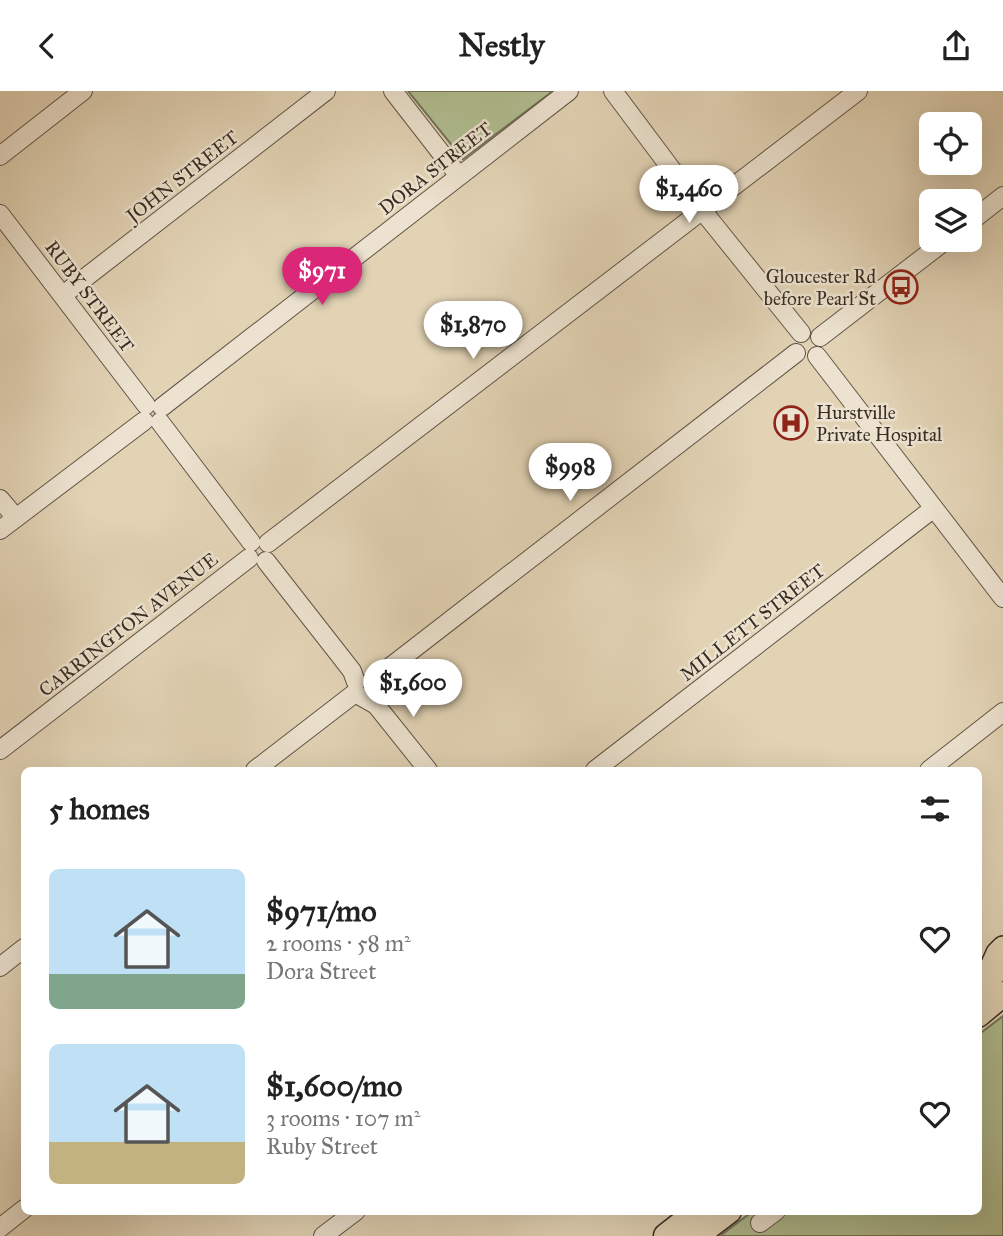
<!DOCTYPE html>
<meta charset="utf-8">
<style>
:root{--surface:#fff;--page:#f6f6f6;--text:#222;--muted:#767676;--accent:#db2777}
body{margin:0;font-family:"IM FELL Great Primer",serif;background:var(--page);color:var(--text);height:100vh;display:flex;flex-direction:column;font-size:26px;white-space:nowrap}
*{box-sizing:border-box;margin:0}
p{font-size:23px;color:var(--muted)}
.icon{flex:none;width:38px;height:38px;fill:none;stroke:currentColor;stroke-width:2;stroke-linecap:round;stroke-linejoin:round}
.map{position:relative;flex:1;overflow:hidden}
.side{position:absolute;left:21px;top:676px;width:961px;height:448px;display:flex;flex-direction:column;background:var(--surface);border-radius:10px;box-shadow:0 7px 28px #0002}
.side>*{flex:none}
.buttons{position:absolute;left:919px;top:21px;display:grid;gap:14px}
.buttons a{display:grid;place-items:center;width:63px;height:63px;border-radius:10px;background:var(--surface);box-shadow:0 7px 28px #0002;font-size:35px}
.price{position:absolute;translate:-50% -60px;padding:0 16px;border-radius:24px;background:#fff;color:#222;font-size:23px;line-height:46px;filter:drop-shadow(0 2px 4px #0008)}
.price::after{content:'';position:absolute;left:50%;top:42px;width:21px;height:16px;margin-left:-10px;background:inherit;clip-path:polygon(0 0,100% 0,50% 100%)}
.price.current{background:var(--accent);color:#fff}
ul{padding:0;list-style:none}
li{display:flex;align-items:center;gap:21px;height:175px;padding:0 28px}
li span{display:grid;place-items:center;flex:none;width:196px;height:140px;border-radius:10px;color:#555}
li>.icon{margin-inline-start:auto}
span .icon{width:84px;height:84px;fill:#fffc;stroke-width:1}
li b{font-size:30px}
h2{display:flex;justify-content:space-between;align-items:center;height:84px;padding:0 28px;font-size:30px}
header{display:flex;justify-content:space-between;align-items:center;height:91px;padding:0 28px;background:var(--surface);font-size:32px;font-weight:700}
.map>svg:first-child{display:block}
</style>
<header><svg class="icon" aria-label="back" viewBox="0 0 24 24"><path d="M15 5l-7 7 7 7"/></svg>Nestly<svg class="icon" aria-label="share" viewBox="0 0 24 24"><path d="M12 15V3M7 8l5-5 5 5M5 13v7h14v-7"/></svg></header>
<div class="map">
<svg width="1003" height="1145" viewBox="0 0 1003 1145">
<rect width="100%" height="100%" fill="#e2d3b5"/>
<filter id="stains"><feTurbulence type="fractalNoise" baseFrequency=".00286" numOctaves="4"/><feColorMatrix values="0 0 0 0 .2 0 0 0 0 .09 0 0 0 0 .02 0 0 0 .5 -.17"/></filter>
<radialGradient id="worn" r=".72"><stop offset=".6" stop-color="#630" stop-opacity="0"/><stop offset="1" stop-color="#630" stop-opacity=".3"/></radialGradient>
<!-- green -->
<path fill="#b0bd90" stroke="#74755a" stroke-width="2" d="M 408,0 L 553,0 L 463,68 Z
M 1003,925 L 1003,1145 L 720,1145 L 753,1120 L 978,1120 L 978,944 Z"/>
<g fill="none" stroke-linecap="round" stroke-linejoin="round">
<defs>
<path id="minor" d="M 393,0 L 459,85
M 613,0 L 702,119 L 801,242
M 0,65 L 83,0
M 0,123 L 146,314
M 970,131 L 1003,105
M 63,204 L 326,0
M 820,246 L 946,149
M 817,265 L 1003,507
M 162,316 L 569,0
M 160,331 L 251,451
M 0,408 L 16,427
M 0,439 L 144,330
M 268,452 L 858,0
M 266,470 L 352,580 L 356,591
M 372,590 L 796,262
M 355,602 L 376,614 L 428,679
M 0,659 L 249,467
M 255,679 L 355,602
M 595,679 L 934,417
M 929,679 L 1003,621
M 0,876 L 24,857
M 760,1132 L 776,1120
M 0,1137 L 24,1118
M 323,1145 L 356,1120"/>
<path id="major" d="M 985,889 L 997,862 L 1003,856"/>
<path id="highway" d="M 978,895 L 1003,874
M 978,924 L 1003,903
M 666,1145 L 698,1120
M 696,1145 L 729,1120"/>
</defs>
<!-- minor casing -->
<use href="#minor" stroke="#625648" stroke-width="20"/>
<!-- major casing -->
<use href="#major" stroke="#382d23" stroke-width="24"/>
<!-- highway casing -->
<use href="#highway" stroke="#382d23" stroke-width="27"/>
<!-- minor -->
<use href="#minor" stroke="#ece2cf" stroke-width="18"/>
<!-- major -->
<use href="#major" stroke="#e2d3b5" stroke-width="21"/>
<!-- highway -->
<use href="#highway" stroke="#e2d3b5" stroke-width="24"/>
</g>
<!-- icons -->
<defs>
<symbol id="bus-ring" viewBox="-11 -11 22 22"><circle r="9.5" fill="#ece2cf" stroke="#8f2418" stroke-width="1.5"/><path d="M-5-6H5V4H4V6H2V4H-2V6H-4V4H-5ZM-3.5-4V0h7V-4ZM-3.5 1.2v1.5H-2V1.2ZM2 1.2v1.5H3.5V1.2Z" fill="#8f2418"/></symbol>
<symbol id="hospital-ring" viewBox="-11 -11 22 22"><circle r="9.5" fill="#ece2cf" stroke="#8f2418" stroke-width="1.5"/><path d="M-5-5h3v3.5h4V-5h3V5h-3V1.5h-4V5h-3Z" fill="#8f2418"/></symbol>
</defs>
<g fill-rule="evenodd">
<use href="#bus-ring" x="882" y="177" width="38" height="38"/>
<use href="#hospital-ring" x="772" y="313" width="38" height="38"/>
</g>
<g text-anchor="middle" stroke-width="5" stroke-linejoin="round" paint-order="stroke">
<!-- street labels -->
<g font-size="19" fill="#382d23" stroke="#ece2cf">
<text transform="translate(435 77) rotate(-38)" y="7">DORA STREET</text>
<text transform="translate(182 85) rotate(-38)" y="7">JOHN STREET</text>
<text transform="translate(90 205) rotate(53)" y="7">RUBY STREET</text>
<text transform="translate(752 531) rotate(-38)" y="7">MILLETT STREET</text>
<text transform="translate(128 533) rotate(-38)" y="7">CARRINGTON AVENUE</text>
</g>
<!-- poi labels -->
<g font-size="19" fill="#382d23" stroke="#ece2cf" text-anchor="end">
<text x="876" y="192">Gloucester Rd<tspan x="876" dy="22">before Pearl St</tspan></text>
<text x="816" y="328" text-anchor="start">Hurstville<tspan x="816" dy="22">Private Hospital</tspan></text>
</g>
</g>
<rect width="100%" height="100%" filter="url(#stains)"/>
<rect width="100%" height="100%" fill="url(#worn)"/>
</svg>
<div class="buttons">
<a><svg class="icon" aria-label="locate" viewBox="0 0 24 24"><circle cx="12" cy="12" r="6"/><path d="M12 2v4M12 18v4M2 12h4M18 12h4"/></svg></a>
<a><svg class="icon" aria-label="layers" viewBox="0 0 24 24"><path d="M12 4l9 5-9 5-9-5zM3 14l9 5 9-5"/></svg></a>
</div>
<b class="price" style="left:689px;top:134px">$1,460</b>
<b class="price current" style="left:322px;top:216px">$971</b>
<b class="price" style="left:473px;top:270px">$1,870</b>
<b class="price" style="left:570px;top:412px">$998</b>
<b class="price" style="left:413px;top:628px">$1,600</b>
<section class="side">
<h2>5 homes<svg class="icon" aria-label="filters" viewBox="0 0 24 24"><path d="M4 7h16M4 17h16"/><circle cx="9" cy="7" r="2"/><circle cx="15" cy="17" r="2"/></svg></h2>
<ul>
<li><span style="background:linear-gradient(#bfe0f5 75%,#7fa58c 0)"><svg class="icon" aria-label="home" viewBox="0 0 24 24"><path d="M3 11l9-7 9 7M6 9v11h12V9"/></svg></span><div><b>$971/mo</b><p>2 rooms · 58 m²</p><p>Dora Street</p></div><svg class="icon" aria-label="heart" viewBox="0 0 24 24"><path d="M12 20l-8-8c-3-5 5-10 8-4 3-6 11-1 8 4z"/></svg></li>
<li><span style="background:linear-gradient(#bfe0f5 70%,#c2b280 0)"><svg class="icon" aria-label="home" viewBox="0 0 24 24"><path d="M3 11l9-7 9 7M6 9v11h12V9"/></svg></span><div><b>$1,600/mo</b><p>3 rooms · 107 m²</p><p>Ruby Street</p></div><svg class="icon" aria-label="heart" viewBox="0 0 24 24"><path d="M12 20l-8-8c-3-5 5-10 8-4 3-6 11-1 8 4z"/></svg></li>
</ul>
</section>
</div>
